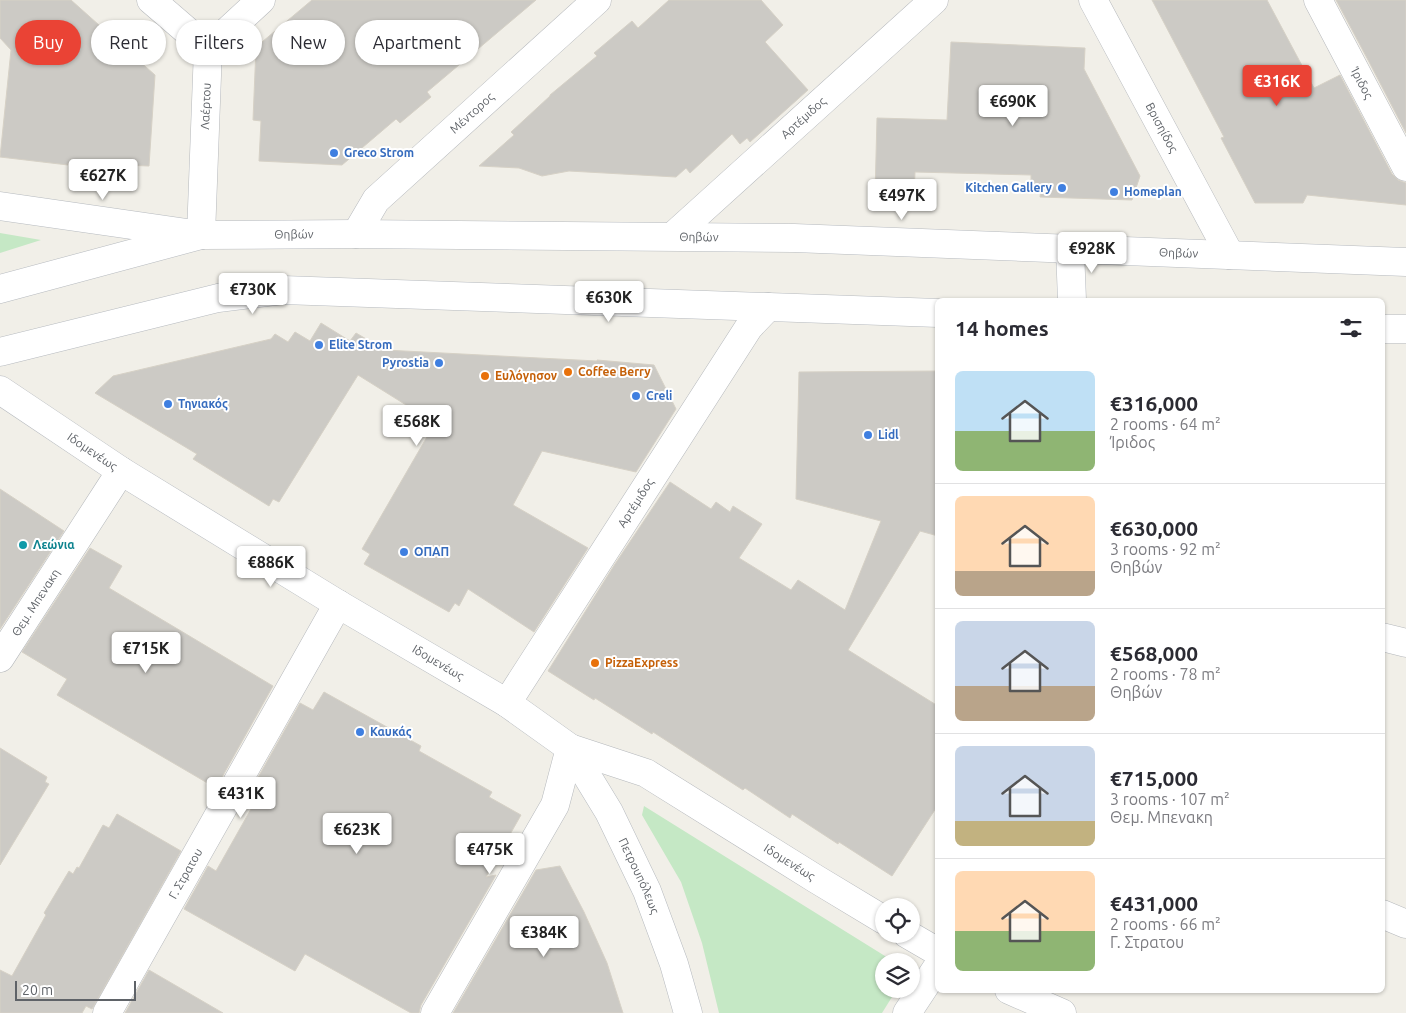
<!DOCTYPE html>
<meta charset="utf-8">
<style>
:root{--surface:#fff;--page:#f2f2f3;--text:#2b2b33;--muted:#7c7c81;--line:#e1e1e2;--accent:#ea4335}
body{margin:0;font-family:Ubuntu,sans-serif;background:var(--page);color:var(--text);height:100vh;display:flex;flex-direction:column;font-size:19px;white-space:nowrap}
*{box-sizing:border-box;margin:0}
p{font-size:16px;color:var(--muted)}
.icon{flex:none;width:28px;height:28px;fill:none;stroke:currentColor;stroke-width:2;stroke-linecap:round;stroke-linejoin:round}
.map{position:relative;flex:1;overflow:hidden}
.details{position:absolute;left:935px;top:298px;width:450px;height:695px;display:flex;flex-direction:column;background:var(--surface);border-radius:8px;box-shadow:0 1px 4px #0004}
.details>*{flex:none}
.banner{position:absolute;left:15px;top:20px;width:475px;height:45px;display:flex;gap:10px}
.controls{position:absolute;left:875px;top:898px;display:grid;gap:10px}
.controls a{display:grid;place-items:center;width:45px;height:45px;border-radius:50%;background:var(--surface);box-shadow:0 1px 4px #0004;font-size:25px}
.scale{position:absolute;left:15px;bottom:12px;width:121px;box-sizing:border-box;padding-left:5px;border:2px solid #5f6368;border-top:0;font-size:14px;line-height:18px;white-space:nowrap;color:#5f6368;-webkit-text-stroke:4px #fff;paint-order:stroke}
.price{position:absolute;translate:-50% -42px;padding:0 11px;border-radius:5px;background:#fff;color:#222;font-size:16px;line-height:32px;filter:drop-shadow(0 1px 2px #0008)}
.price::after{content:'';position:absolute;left:50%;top:30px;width:15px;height:11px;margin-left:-8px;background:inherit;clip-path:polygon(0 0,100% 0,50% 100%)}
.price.current{background:var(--accent);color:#fff}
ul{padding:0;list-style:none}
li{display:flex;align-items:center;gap:15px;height:125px;padding:0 20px}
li+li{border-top:1px solid var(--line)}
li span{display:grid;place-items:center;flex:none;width:140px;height:100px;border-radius:8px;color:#555}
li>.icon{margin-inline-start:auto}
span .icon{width:60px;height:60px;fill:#fffc;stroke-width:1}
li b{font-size:21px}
h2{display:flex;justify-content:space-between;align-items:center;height:60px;padding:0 20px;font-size:21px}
.chip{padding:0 18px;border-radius:22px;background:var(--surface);box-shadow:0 1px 4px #0004;font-size:18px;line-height:45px}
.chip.current{background:var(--accent);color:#fff}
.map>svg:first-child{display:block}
</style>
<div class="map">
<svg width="1406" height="1013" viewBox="0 0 1406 1013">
<rect width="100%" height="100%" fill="#f1efe8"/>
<!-- green -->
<path fill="#c5e8c5" d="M 0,233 L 41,240 L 0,253 Z
M 644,806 L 893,961 L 884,961 L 884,989 L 897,989 L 882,1013 L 719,1013 L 702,943 L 681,882 L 642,815 Z"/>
<!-- building -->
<path fill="#cccac5" stroke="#d6d1c6" d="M 0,0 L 71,0 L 155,75 L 149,166 L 68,163 L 68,165 L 0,157 L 11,50 L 0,38 Z
M 312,0 L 536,0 L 427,92 L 431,97 L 400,123 L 396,119 L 342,165 L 259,161 L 261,121 L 253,120 L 256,47 Z
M 669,0 L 761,0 L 783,25 L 765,42 L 808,90 L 750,142 L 747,138 L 740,144 L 732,134 L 690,173 L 686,168 L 676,177 L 569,171 L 542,176 L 519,168 L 479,166 L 514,135 L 511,132 L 550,96 L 550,95 L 597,56 L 594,53 L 632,21 L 638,28 Z
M 1152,0 L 1267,0 L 1314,88 L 1340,75 L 1392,174 L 1398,180 L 1406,183 L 1406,205 L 1307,195 L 1303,203 L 1255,203 L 1221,138 L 1224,137 Z
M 1336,0 L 1406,0 L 1406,133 L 1368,60 Z
M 951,42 L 1085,48 L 1084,69 L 1140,176 L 1132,200 L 1040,197 L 1041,189 L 1031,188 L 1031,175 L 915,172 L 914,196 L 875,195 L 877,118 L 947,120 Z
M 321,323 L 350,341 L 356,333 L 385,350 L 597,361 L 597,360 L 654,365 L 676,409 L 636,472 L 542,451 L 513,505 L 588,548 L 534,632 L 468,589 L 459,606 L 455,603 L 449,612 L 364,564 L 370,554 L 362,549 L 435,423 L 358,375 L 279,502 L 273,499 L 269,506 L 193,459 L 197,454 L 95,393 L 113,376 L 271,339 L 275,334 L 288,342 L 295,332 L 310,341 Z
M 938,371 L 938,536 L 920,531 L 848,650 L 938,706 L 938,805 L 892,876 L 839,842 L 838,844 L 792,814 L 790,818 L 745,788 L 743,790 L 653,732 L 652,734 L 595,698 L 594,700 L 548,671 L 615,564 L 670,482 L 711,509 L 716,502 L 730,512 L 733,506 L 762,524 L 739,558 L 791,590 L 798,580 L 845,610 L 881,521 L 796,499 L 799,372 Z
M 0,489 L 64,531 L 0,629 Z
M 90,548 L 122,566 L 109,588 L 273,686 L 216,788 L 57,695 L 67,679 L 22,652 Z
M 324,692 L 421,746 L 419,751 L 492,792 L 489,797 L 521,815 L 486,877 L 496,875 L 421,1005 L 419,1013 L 411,1013 L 305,954 L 295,971 L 184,909 L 208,866 L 216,871 L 251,809 L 243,804 L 300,703 L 313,710 Z
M 0,748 L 47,777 L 45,782 L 49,784 L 0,865 Z
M 117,814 L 181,851 L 92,1009 L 86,1006 L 82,1013 L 0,1013 L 0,970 L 12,976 L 46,915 L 44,913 L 69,871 L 73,874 L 77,867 L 79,868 L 103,825 L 109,828 Z
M 560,866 L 584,912 L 607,963 L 623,1013 L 453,1013 L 536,870 Z
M 149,970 L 223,1013 L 125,1013 Z"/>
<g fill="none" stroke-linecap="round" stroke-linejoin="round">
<defs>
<g id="minor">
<path d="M 151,0 L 208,49"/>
<path id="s1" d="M 1093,0 L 1230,255"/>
<path id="s2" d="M 1318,0 L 1406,167"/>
<path id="s3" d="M 356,234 L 376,200 L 597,0"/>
<path id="s4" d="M 201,235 L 208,49 L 261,0"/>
<path id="s5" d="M 673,236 L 934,0"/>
<path d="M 1382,637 L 1406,643"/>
<path id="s6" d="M 0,658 L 121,471"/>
<path id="s7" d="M 507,703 L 749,327 L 768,307"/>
<path d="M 1382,914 L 1406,924"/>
<path d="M 907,934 L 938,952"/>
<path d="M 1009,990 L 1062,1013"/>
<path id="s8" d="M 107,1013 L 338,604"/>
<path id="s9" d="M 435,1013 L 555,805 L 570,748 L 646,773 L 816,879 L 884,920"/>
</g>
<g id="secondary">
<path d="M 0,206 L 187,233"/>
<path d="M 1070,249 L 1072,300"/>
<path id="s10" d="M 0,289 L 201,235 L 356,234 L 794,238 L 1406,262"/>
<path d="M 1382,329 L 1406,329"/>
<path d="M 0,352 L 218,298 L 283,290 L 938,313"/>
<path id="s11" d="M 0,390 L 121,471 L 338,604 L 507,703 L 570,748 L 609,812 L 647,891 L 674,964 L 688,1013"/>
<path d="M 907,1013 L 938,966"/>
</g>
</defs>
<!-- minor casing -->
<use href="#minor" stroke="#b5b8bc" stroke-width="29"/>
<!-- secondary casing -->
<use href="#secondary" stroke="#b6babf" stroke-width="29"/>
<!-- minor -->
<use href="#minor" stroke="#fff" stroke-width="28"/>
<!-- secondary -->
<use href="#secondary" stroke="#fff" stroke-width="28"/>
</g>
<!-- markers -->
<g fill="#3f7fe0" stroke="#fff" stroke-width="2">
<circle cx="334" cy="153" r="5"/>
<circle cx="1062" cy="188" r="5"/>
<circle cx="1114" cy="192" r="5"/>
<circle cx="319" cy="345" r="5"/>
<circle cx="439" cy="363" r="5"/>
<circle cx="636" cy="396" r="5"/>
<circle cx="168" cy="404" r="5"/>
<circle cx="868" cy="435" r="5"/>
<circle cx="404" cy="552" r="5"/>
<circle cx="360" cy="732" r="5"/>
</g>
<g fill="#e8710a" stroke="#fff" stroke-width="2">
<circle cx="568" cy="372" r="5"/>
<circle cx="485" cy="376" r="5"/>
<circle cx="595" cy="663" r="5"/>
</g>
<circle fill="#0f9aa8" stroke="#fff" stroke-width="2" cx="23" cy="545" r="5"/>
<g text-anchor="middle" stroke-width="4" stroke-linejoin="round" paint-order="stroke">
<!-- street labels -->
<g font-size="12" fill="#5f6368" stroke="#fff">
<text dy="4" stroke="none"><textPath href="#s2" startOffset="94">Ίριδος</textPath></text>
<text dy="4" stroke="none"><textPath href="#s4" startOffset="129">Λαέρτου</textPath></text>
<text dy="4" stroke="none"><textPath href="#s3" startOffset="169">Μέντορος</textPath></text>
<text dy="4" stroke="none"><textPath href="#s5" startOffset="176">Αρτέμιδος</textPath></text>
<text dy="4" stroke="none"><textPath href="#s1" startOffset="145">Βρισηίδος</textPath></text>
<text dy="4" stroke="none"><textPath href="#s10" startOffset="301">Θηβών</textPath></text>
<text dy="4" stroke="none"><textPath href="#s10" startOffset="706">Θηβών</textPath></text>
<text dy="4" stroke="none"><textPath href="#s10" startOffset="1186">Θηβών</textPath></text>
<text dy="4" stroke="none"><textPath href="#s11" startOffset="111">Ιδομενέως</textPath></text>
<text dy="4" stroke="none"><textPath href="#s7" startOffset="238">Αρτέμιδος</textPath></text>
<text dy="4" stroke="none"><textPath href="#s6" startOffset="66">Θεμ. Μπενακη</textPath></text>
<text dy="4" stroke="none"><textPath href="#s11" startOffset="516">Ιδομενέως</textPath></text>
<text dy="4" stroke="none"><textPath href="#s9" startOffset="548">Ιδομενέως</textPath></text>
<text dy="4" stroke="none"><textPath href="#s8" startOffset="160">Γ. Στρατου</textPath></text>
<text dy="4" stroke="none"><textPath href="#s11" startOffset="819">Πετρουπόλεως</textPath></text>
</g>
<!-- shop labels -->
<g font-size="12" font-weight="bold" fill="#366cbe" stroke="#fff" text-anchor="start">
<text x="344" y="157">Greco Strom</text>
<text x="1052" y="192" text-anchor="end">Kitchen Gallery</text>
<text x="1124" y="196">Homeplan</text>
<text x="329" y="349">Elite Strom</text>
<text x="429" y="367" text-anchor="end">Pyrostia</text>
<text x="646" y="400">Creli</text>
<text x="178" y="408">Τηνιακός</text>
<text x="878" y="439">Lidl</text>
<text x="414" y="556">ΟΠΑΠ</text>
<text x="370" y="736">Καυκάς</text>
</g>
<!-- food labels -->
<g font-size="12" font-weight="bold" fill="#c56008" stroke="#fff" text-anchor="start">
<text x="578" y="376">Coffee Berry</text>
<text x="495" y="380">Ευλόγησον</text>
<text x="605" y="667">PizzaExpress</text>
</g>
<!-- culture labels -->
<g font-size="12" font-weight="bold" fill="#0d838f" stroke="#fff" text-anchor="start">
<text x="33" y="549">Λεώνια</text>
</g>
</g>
</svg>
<div class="controls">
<a><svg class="icon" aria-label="locate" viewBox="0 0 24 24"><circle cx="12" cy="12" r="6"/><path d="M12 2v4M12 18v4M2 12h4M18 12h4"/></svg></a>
<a><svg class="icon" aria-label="layers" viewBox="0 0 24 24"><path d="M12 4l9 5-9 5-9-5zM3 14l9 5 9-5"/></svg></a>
</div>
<div class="scale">20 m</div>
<b class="price current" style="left:1277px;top:107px">€316K</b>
<b class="price" style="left:1013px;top:127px">€690K</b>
<b class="price" style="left:103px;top:201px">€627K</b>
<b class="price" style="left:902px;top:221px">€497K</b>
<b class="price" style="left:1092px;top:274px">€928K</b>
<b class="price" style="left:253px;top:315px">€730K</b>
<b class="price" style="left:609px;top:323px">€630K</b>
<b class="price" style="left:417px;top:447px">€568K</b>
<b class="price" style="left:271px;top:588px">€886K</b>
<b class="price" style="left:146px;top:674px">€715K</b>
<b class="price" style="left:241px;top:819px">€431K</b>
<b class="price" style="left:357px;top:855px">€623K</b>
<b class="price" style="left:490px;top:875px">€475K</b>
<b class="price" style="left:544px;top:958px">€384K</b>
<div class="banner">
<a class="chip current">Buy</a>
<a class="chip">Rent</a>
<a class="chip">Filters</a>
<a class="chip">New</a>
<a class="chip">Apartment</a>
</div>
<section class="details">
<h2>14 homes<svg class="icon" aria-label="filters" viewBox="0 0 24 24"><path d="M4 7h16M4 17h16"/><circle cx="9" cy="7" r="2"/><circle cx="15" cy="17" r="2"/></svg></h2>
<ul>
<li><span style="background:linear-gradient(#bfe0f5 60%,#8fb573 0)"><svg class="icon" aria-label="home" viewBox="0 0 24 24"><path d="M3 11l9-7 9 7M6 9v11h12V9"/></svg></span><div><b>€316,000</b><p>2 rooms · 64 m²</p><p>Ίριδος</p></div></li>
<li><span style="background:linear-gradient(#ffd9b3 75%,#b9a48a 0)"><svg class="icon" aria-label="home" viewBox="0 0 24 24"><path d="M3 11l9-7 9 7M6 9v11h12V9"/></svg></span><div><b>€630,000</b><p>3 rooms · 92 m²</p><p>Θηβών</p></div></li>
<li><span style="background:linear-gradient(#c9d6e8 65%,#b9a48a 0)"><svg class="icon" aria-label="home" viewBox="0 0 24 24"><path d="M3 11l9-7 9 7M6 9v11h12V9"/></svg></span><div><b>€568,000</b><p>2 rooms · 78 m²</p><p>Θηβών</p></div></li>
<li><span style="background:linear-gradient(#c9d6e8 75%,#c2b280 0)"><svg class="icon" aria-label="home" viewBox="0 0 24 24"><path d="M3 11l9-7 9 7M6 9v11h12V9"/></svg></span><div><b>€715,000</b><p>3 rooms · 107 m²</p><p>Θεμ. Μπενακη</p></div></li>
<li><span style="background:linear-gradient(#ffd9b3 60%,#8fb573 0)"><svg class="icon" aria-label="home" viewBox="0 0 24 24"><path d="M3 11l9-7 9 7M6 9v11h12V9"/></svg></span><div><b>€431,000</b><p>2 rooms · 66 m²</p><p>Γ. Στρατου</p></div></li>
</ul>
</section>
</div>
